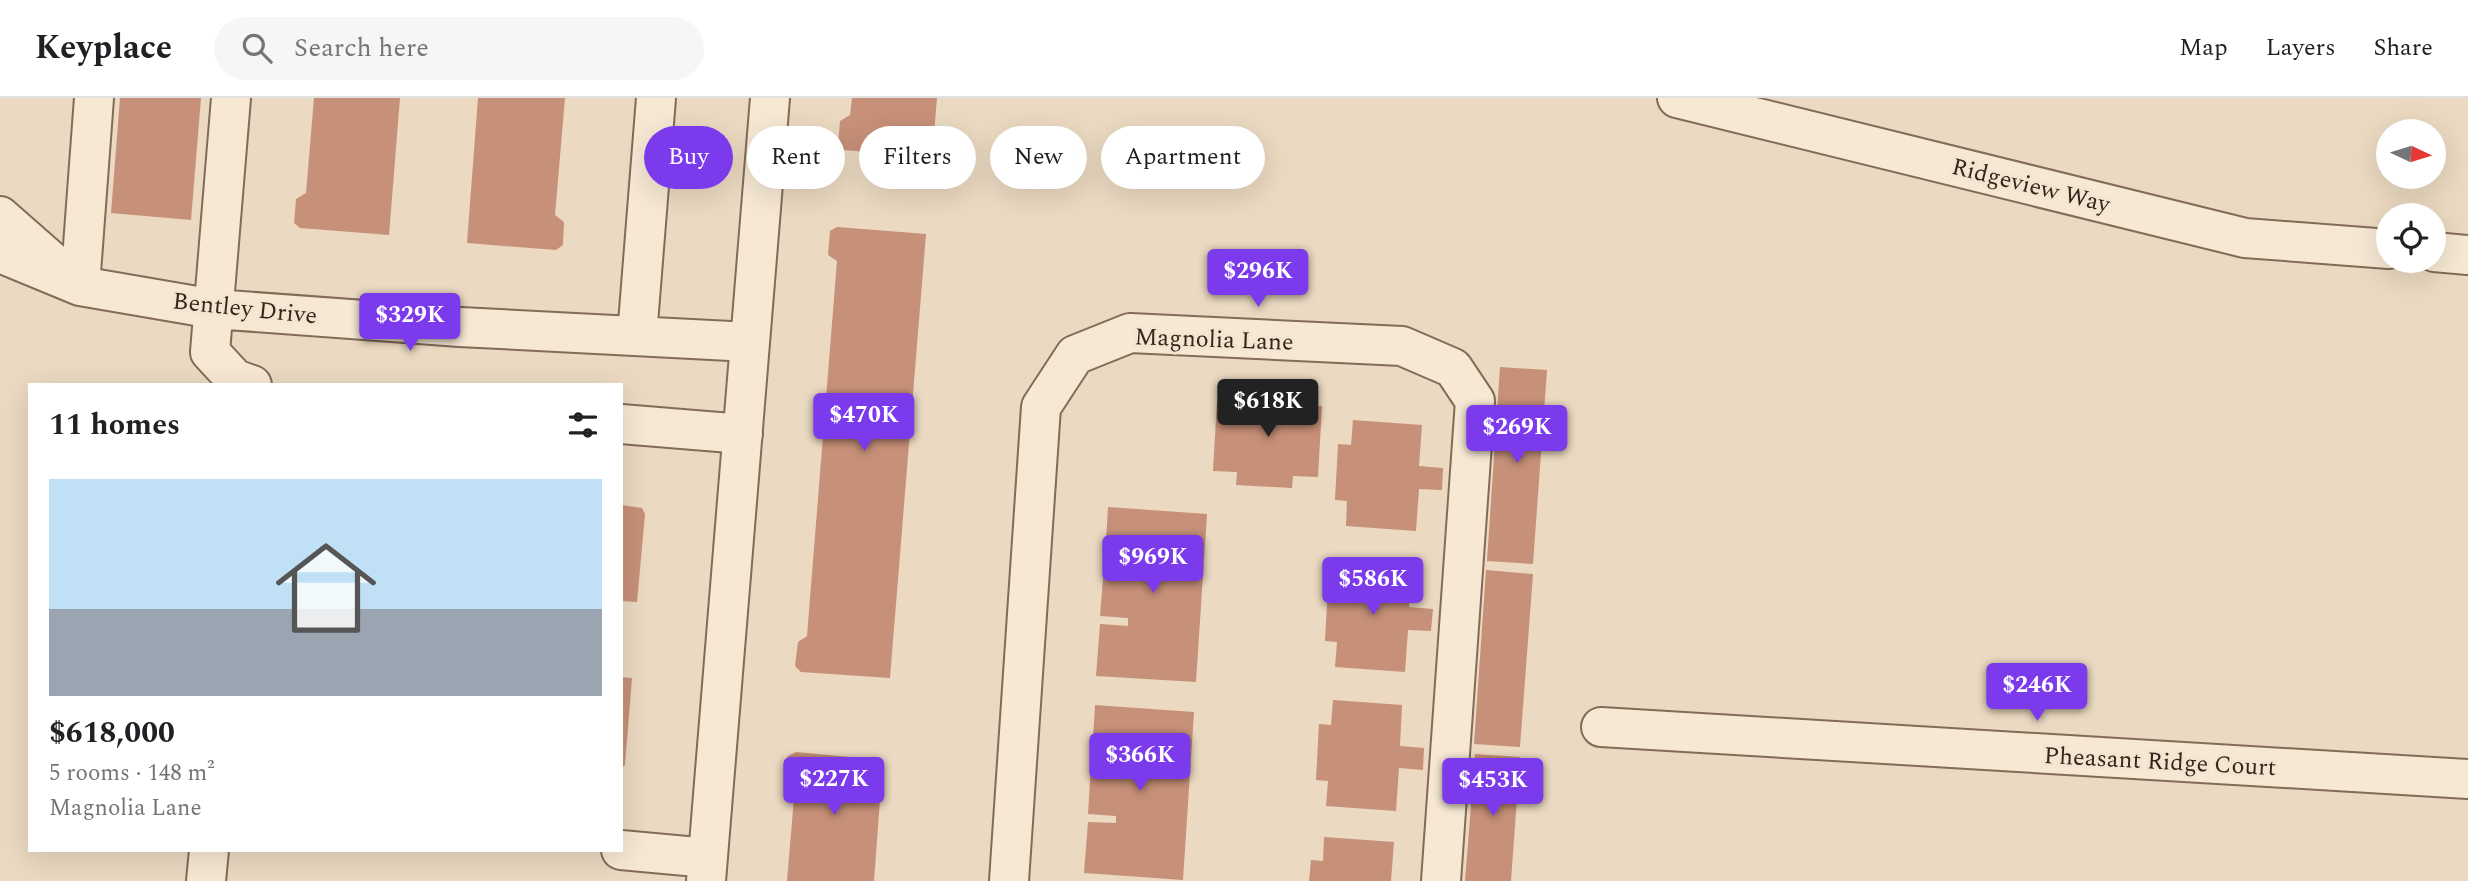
<!DOCTYPE html>
<meta charset="utf-8">
<style>
:root{--surface:#fff;--page:#f6f6f6;--text:#202124;--muted:#757577;--line:#e0e0e0;--accent:#7c3aed}
body{margin:0;font-family:Spectral,serif;background:var(--page);color:var(--text);height:100vh;display:flex;flex-direction:column;font-size:26px;white-space:nowrap}
*{box-sizing:border-box;margin:0}
p{font-size:23px;color:var(--muted)}
.icon{flex:none;width:38px;height:38px;fill:none;stroke:currentColor;stroke-width:2;stroke-linecap:round;stroke-linejoin:round}
.map{position:relative;flex:1;overflow:hidden}
.sheet{position:absolute;left:28px;top:285px;width:595px;height:469px;display:flex;flex-direction:column;background:var(--surface);border-radius:0px;box-shadow:0 7px 28px #0002}
.sheet>*{flex:none}
.hud{position:absolute;left:644px;top:28px;width:665px;height:63px;display:flex;gap:14px}
.needle{width:46px;rotate:94deg}
.buttons{position:absolute;left:2376px;top:21px;display:grid;gap:14px}
.buttons a{display:grid;place-items:center;width:70px;height:70px;border-radius:50%;background:var(--surface);box-shadow:0 7px 28px #0002;font-size:35px}
.price{position:absolute;translate:-50% -60px;padding:0 16px;border-radius:7px;background:var(--accent);color:#fff;font-size:23px;line-height:46px;filter:drop-shadow(0 2px 4px #0008)}
.price::after{content:'';position:absolute;left:50%;top:42px;width:21px;height:16px;margin-left:-10px;background:inherit;clip-path:polygon(0 0,100% 0,50% 100%)}
.price.active{background:#222;color:#fff}
ul{padding:0;list-style:none}
li{display:grid;align-content:center;gap:14px;height:371px;padding:0 21px}
li+li{border-top:2px solid var(--line)}
li span{display:grid;place-items:center;height:217px;border-radius:0px;color:#555}
li>.icon{margin-inline-start:auto}
span .icon{width:126px;height:126px;fill:#fffc;stroke-width:1}
li b{font-size:30px}
h2{display:flex;justify-content:space-between;align-items:center;height:84px;padding:0 21px;font-size:30px}
.chip{padding:0 24px;border-radius:32px;background:var(--surface);box-shadow:0 7px 28px #0002;font-size:24px;line-height:63px}
.chip.active{background:var(--accent);color:#fff}
header{display:flex;align-items:center;gap:42px;box-sizing:border-box;height:98px;padding:0 35px;background:var(--surface);border-bottom:2px solid var(--line)}
header strong{font-size:33px}
nav{display:flex;gap:38px;margin-inline-start:auto;font-size:24px}
.search{width:490px;height:63px;background:var(--page);display:flex;align-items:center;gap:18px;box-sizing:border-box;padding:0 24px;border-radius:38px;color:var(--muted);font-size:26px}
.map>svg:first-child{display:block}
</style>
<header>
<strong>Keyplace</strong>
<div class="search"><svg class="icon" aria-label="search" viewBox="0 0 24 24"><circle cx="10" cy="10" r="6"/><path d="M15 15l6 6"/></svg>Search here</div>
<nav><a>Map</a><a>Layers</a><a>Share</a></nav>
</header>
<div class="map">
<svg width="2468" height="783" viewBox="0 0 2468 783">
<rect width="100%" height="100%" fill="#ebd9c1"/>
<!-- building -->
<path fill="#c79078" d="M 120,0 L 201,0 L 191,122 L 111,115 Z
M 314,0 L 400,0 L 389,137 L 300,130 L 294,125 L 296,101 L 306,95 Z
M 478,0 L 565,0 L 555,117 L 564,124 L 563,147 L 556,152 L 467,145 Z
M 852,0 L 937,0 L 932,59 L 843,52 L 838,47 L 840,23 L 850,17 Z
M 837,129 L 926,136 L 890,580 L 801,574 L 795,568 L 798,544 L 807,538 L 837,163 L 828,157 L 830,133 Z
M 1500,269 L 1547,272 L 1533,466 L 1487,463 Z
M 1260,281 L 1282,283 L 1281,306 L 1322,308 L 1318,379 L 1293,378 L 1292,390 L 1236,387 L 1237,374 L 1213,373 L 1217,303 L 1258,305 Z
M 1353,322 L 1422,327 L 1419,368 L 1443,370 L 1442,392 L 1419,391 L 1416,433 L 1346,428 L 1347,403 L 1335,402 L 1338,346 L 1351,347 Z
M 621,407 L 642,410 L 645,416 L 637,504 L 621,503 Z
M 1108,409 L 1207,416 L 1196,584 L 1096,578 L 1100,526 L 1128,528 L 1128,520 L 1100,518 L 1104,467 L 1132,469 L 1133,461 L 1105,459 Z
M 1342,464 L 1411,468 L 1409,509 L 1433,511 L 1431,533 L 1408,532 L 1405,574 L 1335,569 L 1337,544 L 1325,543 L 1328,487 L 1341,488 Z
M 1486,472 L 1533,476 L 1520,649 L 1474,646 Z
M 621,579 L 632,580 L 625,667 L 621,671 Z
M 1333,602 L 1402,607 L 1400,648 L 1424,650 L 1423,672 L 1399,670 L 1396,713 L 1326,708 L 1328,683 L 1316,682 L 1319,626 L 1331,627 Z
M 1095,607 L 1194,614 L 1183,782 L 1084,775 L 1088,724 L 1116,725 L 1116,718 L 1088,716 L 1091,665 L 1120,667 L 1120,659 L 1092,657 Z
M 796,654 L 883,662 L 874,783 L 787,783 L 795,688 L 786,682 L 788,658 Z
M 1475,656 L 1520,659 L 1511,783 L 1465,783 Z
M 1324,739 L 1394,744 L 1391,783 L 1309,783 L 1311,762 L 1323,763 Z"/>
<g fill="none" stroke-linecap="round" stroke-linejoin="round">
<defs>
<path id="minor" d="M 231,0 L 210,254 L 235,281 L 252,287
M 1677,0 L 2245,140 L 2389,151
M 0,118 L 57,168
M 2434,154 L 2468,157
M 0,155 L 80,188 L 214,211 L 460,229 L 750,244
M 80,188 L 94,0
M 637,238 L 656,0
M 621,326 L 743,336
M 1601,629 L 2468,681
M 621,752 L 708,760
M 206,783 L 209,752
M 706,783 L 770,0
M 1009,783 L 1041,309 L 1075,257 L 1130,235 L 1402,248 L 1453,270 L 1475,303 L 1441,783"/>
</defs>
<!-- minor casing -->
<use href="#minor" stroke="#836b59" stroke-width="42"/>
<!-- minor -->
<use href="#minor" stroke="#f6e8d3" stroke-width="38"/>
</g>
<g text-anchor="middle" stroke-width="6" stroke-linejoin="round" paint-order="stroke">
<!-- street labels -->
<g font-size="24" fill="#34251d" stroke="#f3e5d0">
<text transform="translate(2031 87) rotate(14)" y="8">Ridgeview Way</text>
<text transform="translate(245 210) rotate(6)" y="8">Bentley Drive</text>
<text transform="translate(1214 241) rotate(2)" y="8">Magnolia Lane</text>
<text transform="translate(2160 663) rotate(3)" y="8">Pheasant Ridge Court</text>
</g>
</g>
</svg>
<div class="buttons">
<a><svg class="needle" viewBox="-14 -14 28 28"><path d="M0-13l5 13h-10z" fill="#e53935"/><path d="M0 13l5-13h-10z" fill="#757577"/></svg></a>
<a><svg class="icon" aria-label="locate" viewBox="0 0 24 24"><circle cx="12" cy="12" r="6"/><path d="M12 2v4M12 18v4M2 12h4M18 12h4"/></svg></a>
</div>
<b class="price" style="left:1258px;top:211px">$296K</b>
<b class="price" style="left:410px;top:255px">$329K</b>
<b class="price active" style="left:1268px;top:341px">$618K</b>
<b class="price" style="left:864px;top:355px">$470K</b>
<b class="price" style="left:1517px;top:367px">$269K</b>
<b class="price" style="left:1153px;top:497px">$969K</b>
<b class="price" style="left:1373px;top:519px">$586K</b>
<b class="price" style="left:2037px;top:625px">$246K</b>
<b class="price" style="left:1140px;top:695px">$366K</b>
<b class="price" style="left:834px;top:719px">$227K</b>
<b class="price" style="left:1493px;top:720px">$453K</b>
<div class="hud">
<a class="chip active">Buy</a>
<a class="chip">Rent</a>
<a class="chip">Filters</a>
<a class="chip">New</a>
<a class="chip">Apartment</a>
</div>
<section class="sheet">
<h2>11 homes<svg class="icon" aria-label="filters" viewBox="0 0 24 24"><path d="M4 7h16M4 17h16"/><circle cx="9" cy="7" r="2"/><circle cx="15" cy="17" r="2"/></svg></h2>
<ul>
<li><span style="background:linear-gradient(#bfe0f5 60%,#9aa5b1 0)"><svg class="icon" aria-label="home" viewBox="0 0 24 24"><path d="M3 11l9-7 9 7M6 9v11h12V9"/></svg></span><div><b>$618,000</b><p>5 rooms · 148 m²</p><p>Magnolia Lane</p></div></li>
</ul>
</section>
</div>
